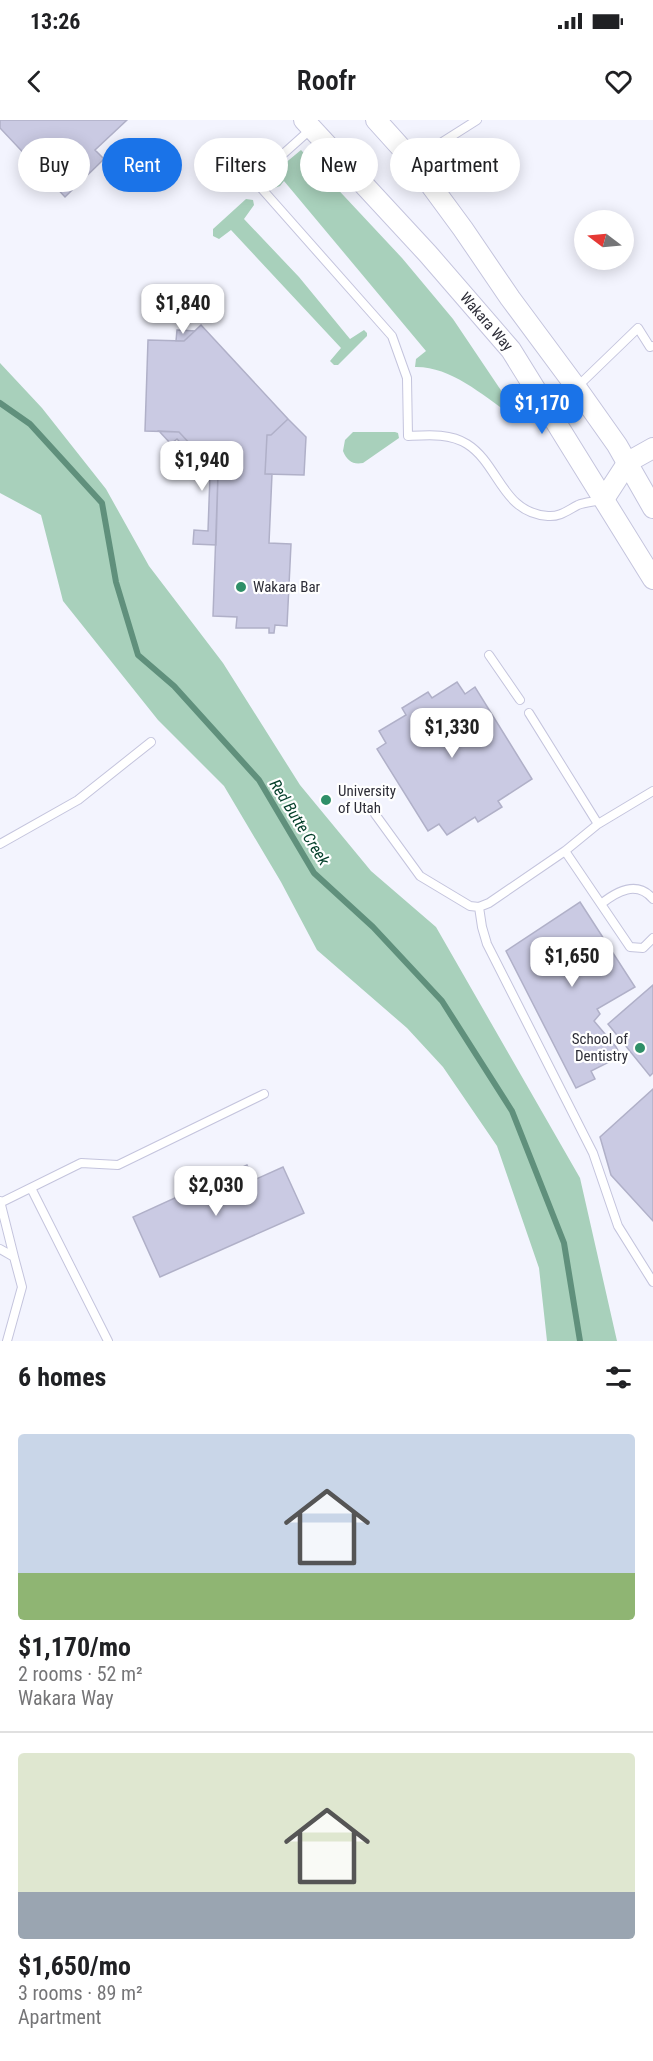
<!DOCTYPE html>
<meta charset="utf-8">
<style>
:root{--surface:#fff;--page:#f2f2f2;--text:#202124;--muted:#757577;--line:#e0e0e0;--accent:#1a73e8}
body{margin:0;font-family:"Roboto Condensed",sans-serif;background:var(--page);color:var(--text);height:100vh;display:flex;flex-direction:column;font-size:22px;white-space:nowrap}
*{box-sizing:border-box;margin:0}
p{font-size:20px;color:var(--muted)}
.icon{flex:none;width:33px;height:33px;fill:none;stroke:currentColor;stroke-width:2;stroke-linecap:round;stroke-linejoin:round}
.map{position:relative;height:1221px;overflow:hidden}
.details{display:flex;flex-direction:column;background:var(--surface);flex:1}
.details>*{flex:none}
.banner{position:absolute;left:18px;top:18px;width:618px;height:54px;display:flex;gap:12px}
.needle{width:39px;rotate:286deg}
.tools{position:absolute;left:574px;top:90px;display:grid;gap:12px}
.tools a{display:grid;place-items:center;width:60px;height:60px;border-radius:50%;background:var(--surface);box-shadow:0 3px 15px #0003;font-size:30px}
.price{position:absolute;translate:-50% -51px;padding:0 14px;border-radius:12px;background:#fff;color:#222;font-size:20px;line-height:39px;filter:drop-shadow(0 2px 3px #0008)}
.price::after{content:'';position:absolute;left:50%;top:36px;width:18px;height:14px;margin-left:-9px;background:inherit;clip-path:polygon(0 0,100% 0,50% 100%)}
.price.on{background:var(--accent);color:#fff}
ul{padding:0;list-style:none}
li{display:grid;align-content:center;gap:12px;height:318px;padding:0 18px}
li+li{border-top:2px solid var(--line)}
li span{display:grid;place-items:center;height:186px;border-radius:6px;color:#555}
li>.icon{margin-inline-start:auto}
span .icon{width:108px;height:108px;fill:#fffc;stroke-width:1}
li b{font-size:26px}
h2{display:flex;justify-content:space-between;align-items:center;height:72px;padding:0 18px;font-size:26px}
.chip{padding:0 21px;border-radius:27px;background:var(--surface);box-shadow:0 3px 15px #0003;font-size:21px;line-height:54px}
.chip.on{background:var(--accent);color:#fff}
.status{display:flex;justify-content:space-between;align-items:center;height:42px;padding:0 30px;background:var(--surface);direction:ltr}
.status svg{height:16px;fill:currentColor}
header{display:flex;justify-content:space-between;align-items:center;height:78px;padding:0 18px;background:var(--surface);font-size:27px;font-weight:600}
.map>svg:first-child{display:block}
</style>
<div class="status"><b>13:26</b><svg viewBox="0 0 49 12"><path d="M0 12V9h3v3zM5 12V6h3v6zM10 12V3h3v9zM15 12V0h3v12zM26 1h20v11H26zM47 4h2v5h-2z"/></svg></div>
<header><svg class="icon" aria-label="back" viewBox="0 0 24 24"><path d="M15 5l-7 7 7 7"/></svg>Roofr<svg class="icon" aria-label="heart" viewBox="0 0 24 24"><path d="M12 20l-8-8c-3-5 5-10 8-4 3-6 11-1 8 4z"/></svg></header>
<div class="map">
<svg width="653" height="1221" viewBox="0 0 653 1221">
<rect width="100%" height="100%" fill="#f3f4fe"/>
<!-- green -->
<path fill="#a8d0bb" d="M 301,30 L 402,138 L 453,199 L 521,300 L 514,297 C 485,277 451,246 415,247 L 416,239 L 426,231 L 284,61 L 280,66 L 272,69 L 266,63 L 272,54 Z
M 246,79 L 253,80 L 254,85 L 244,99 L 299,157 L 350,219 L 364,210 L 367,213 L 367,216 L 338,245 L 334,245 L 330,241 L 341,228 L 231,110 L 219,119 L 213,116 L 213,109 Z
M 0,243 L 42,288 L 106,369 L 149,446 L 223,543 L 300,665 L 371,751 L 436,807 L 580,1058 L 617,1221 L 547,1221 L 539,1148 L 497,1026 L 443,947 L 407,908 L 317,830 L 281,762 L 224,666 L 158,600 L 63,481 L 41,395 L 0,373 Z
M 353,312 L 395,312 L 398,313 L 399,318 L 363,343 C 353,345 347,341 343,331 L 345,320 Z"/>
<g fill="none" stroke-linecap="round" stroke-linejoin="round">
<!-- stream -->
<path stroke="#60907c" stroke-width="6" d="M 0,283 L 30,304 L 102,383 L 116,462 L 138,535 L 174,566 L 259,660 L 314,753 L 373,807 L 442,881 L 512,991 L 564,1123 L 580,1221"/>
</g>
<!-- building -->
<path fill="#cacae3" stroke="#b0b0c8" stroke-width="1.5" d="M 0,0 L 127,0 L 95,30 L 104,39 L 65,77 L 0,8 Z
M 201,205 L 288,299 L 271,315 L 267,315 L 265,354 L 272,354 L 269,423 L 291,424 L 287,506 L 275,505 L 274,513 L 269,513 L 269,508 L 236,508 L 237,497 L 213,496 L 218,354 L 179,312 L 145,311 L 148,220 L 184,221 Z
M 177,210 L 195,211 L 184,221 L 176,221 Z
M 288,299 L 306,317 L 304,355 L 265,354 L 267,315 L 271,315 Z
M 159,311 L 179,312 L 218,354 L 216,425 L 193,424 L 194,410 L 208,411 L 210,354 L 177,319 L 171,324 Z
M 457,562 L 465,574 L 475,567 L 532,659 L 498,681 L 502,687 L 478,702 L 475,697 L 447,715 L 439,704 L 428,711 L 377,629 L 386,623 L 379,611 L 406,595 L 402,588 L 428,572 L 432,578 Z
M 580,782 L 635,867 L 597,889 L 600,894 L 594,901 L 616,927 L 621,936 L 591,951 L 595,959 L 576,968 L 506,831 Z
M 653,865 L 653,953 L 650,956 L 608,904 Z
M 653,969 L 653,1101 L 611,1055 L 600,1017 Z
M 247,1045 L 254,1060 L 283,1047 L 304,1093 L 160,1157 L 133,1097 Z"/>
<g fill="none" stroke-linecap="round" stroke-linejoin="round">
<defs>
<path id="service" d="M 311,9 L 254,60 L 392,216 L 407,258 L 408,316 C 428,315 450,313 467,324 C 499,344 502,393 548,396 C 560,397 568,390 578,385 C 585,382 594,382 601,380
M 414,40 L 477,0
M 578,266 L 638,208 L 650,227 L 653,226
M 489,535 L 520,580
M 529,593 L 598,704
M 375,694 L 420,756 L 470,786 L 479,787 L 489,783 L 565,731 L 598,704 L 653,671
M 0,724 L 78,680 L 151,622
M 565,731 L 630,827 L 643,828 L 653,818
M 601,784 C 617,771 637,760 653,779
M 479,787 L 482,807 L 487,824 L 593,1033 L 618,1106 L 653,1162
M 31,1068 L 108,1221
M 0,1081 L 14,1137
M 2,1082 L 81,1043 L 118,1045 L 264,974
M 0,1129 L 14,1137 L 22,1167 L 7,1221"/>
<g id="tertiary">
<path id="s1" d="M 304,0 L 428,134 L 511,230 L 653,459"/>
<path d="M 376,0 L 413,41 L 463,109 L 510,178 L 576,267 L 617,325 L 653,388"/>
<path d="M 604,379 L 628,342 L 653,328"/>
</g>
</defs>
<!-- service casing -->
<use href="#service" stroke="#c4c4dd" stroke-width="10"/>
<!-- tertiary casing -->
<use href="#tertiary" stroke="#c4c4dd" stroke-width="22"/>
<!-- service -->
<use href="#service" stroke="#fff" stroke-width="8"/>
<!-- tertiary -->
<use href="#tertiary" stroke="#fff" stroke-width="20"/>
</g>
<!-- markers -->
<g fill="#2f8f68" stroke="#fff" stroke-width="2">
<circle cx="241" cy="467" r="6"/>
<circle cx="326" cy="680" r="6"/>
<circle cx="640" cy="928" r="6"/>
</g>
<g text-anchor="middle" stroke-width="4.5" stroke-linejoin="round" paint-order="stroke">
<!-- street labels -->
<g font-size="15" fill="#2d2d37" stroke="#fff">
<text dy="5" stroke="none"><textPath href="#s1" startOffset="272">Wakara Way</textPath></text>
</g>
<!-- poi labels -->
<g font-size="15" fill="#2d2d37" stroke="#fff" text-anchor="start">
<text x="253" y="472">Wakara Bar</text>
<text x="338" y="676">University<tspan x="338" dy="17">of Utah</tspan></text>
<text x="628" y="924" text-anchor="end">School of<tspan x="628" dy="17">Dentistry</tspan></text>
</g>
<!-- water labels -->
<g font-size="16" font-style="italic" fill="#033e29" stroke="#fff">
<text transform="translate(300 702) rotate(58)" y="6">Red Butte Creek</text>
</g>
</g>
</svg>
<div class="tools">
<a><svg class="needle" viewBox="-14 -14 28 28"><path d="M0-13l5 13h-10z" fill="#e53935"/><path d="M0 13l5-13h-10z" fill="#757577"/></svg></a>
</div>
<b class="price" style="left:183px;top:215px">$1,840</b>
<b class="price on" style="left:542px;top:315px">$1,170</b>
<b class="price" style="left:202px;top:372px">$1,940</b>
<b class="price" style="left:452px;top:639px">$1,330</b>
<b class="price" style="left:572px;top:868px">$1,650</b>
<b class="price" style="left:216px;top:1097px">$2,030</b>
<div class="banner">
<a class="chip">Buy</a>
<a class="chip on">Rent</a>
<a class="chip">Filters</a>
<a class="chip">New</a>
<a class="chip">Apartment</a>
</div>
</div>
<section class="details">
<h2>6 homes<svg class="icon" aria-label="filters" viewBox="0 0 24 24"><path d="M4 7h16M4 17h16"/><circle cx="9" cy="7" r="2"/><circle cx="15" cy="17" r="2"/></svg></h2>
<ul>
<li><span style="background:linear-gradient(#c9d6e8 75%,#8fb573 0)"><svg class="icon" aria-label="home" viewBox="0 0 24 24"><path d="M3 11l9-7 9 7M6 9v11h12V9"/></svg></span><div><b>$1,170/mo</b><p>2 rooms · 52 m²</p><p>Wakara Way</p></div></li>
<li><span style="background:linear-gradient(#dfe7d0 75%,#9aa5b1 0)"><svg class="icon" aria-label="home" viewBox="0 0 24 24"><path d="M3 11l9-7 9 7M6 9v11h12V9"/></svg></span><div><b>$1,650/mo</b><p>3 rooms · 89 m²</p><p>Apartment</p></div></li>
</ul>
</section>
